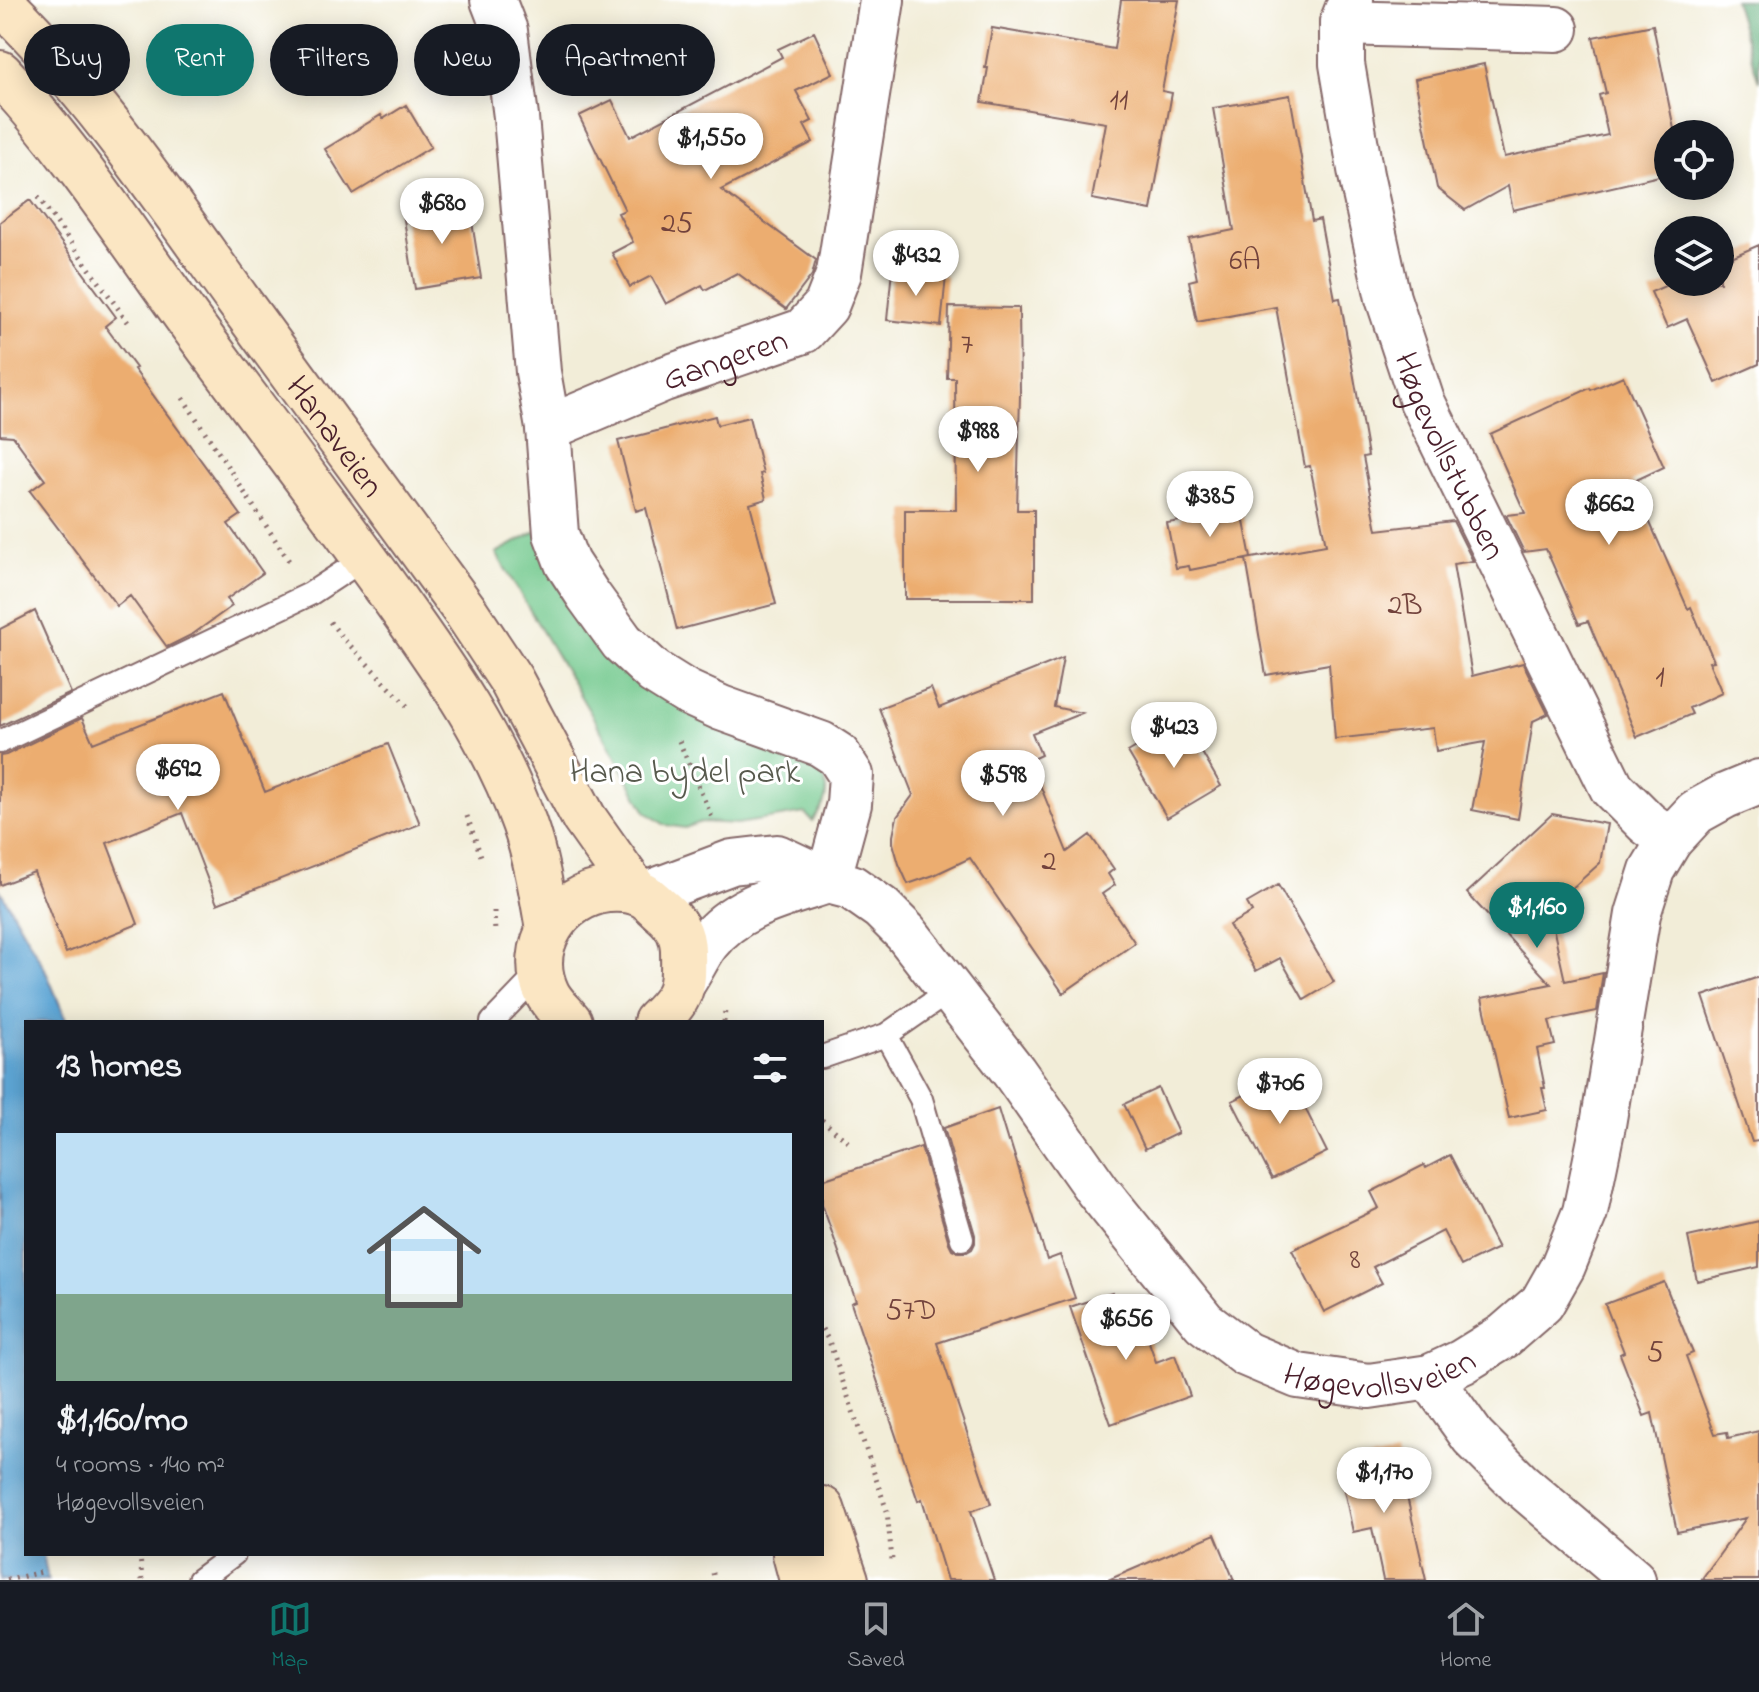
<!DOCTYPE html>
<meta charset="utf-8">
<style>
:root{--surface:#171b24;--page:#242831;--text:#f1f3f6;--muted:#9ea1a6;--line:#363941;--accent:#0f766e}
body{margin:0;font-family:"Indie Flower",sans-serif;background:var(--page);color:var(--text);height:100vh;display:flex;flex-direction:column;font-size:30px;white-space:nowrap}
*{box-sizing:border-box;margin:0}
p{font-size:26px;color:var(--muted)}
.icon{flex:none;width:44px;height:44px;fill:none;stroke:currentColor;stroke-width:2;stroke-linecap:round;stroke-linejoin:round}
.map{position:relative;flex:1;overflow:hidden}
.sheet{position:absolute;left:24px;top:1020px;width:800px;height:536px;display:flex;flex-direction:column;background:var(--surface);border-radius:0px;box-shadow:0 4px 20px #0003}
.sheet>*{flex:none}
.hud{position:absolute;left:24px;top:24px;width:800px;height:72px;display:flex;gap:16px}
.controls{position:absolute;left:1654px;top:120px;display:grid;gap:16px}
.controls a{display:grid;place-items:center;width:80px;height:80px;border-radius:50%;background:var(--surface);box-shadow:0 4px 20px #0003;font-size:40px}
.price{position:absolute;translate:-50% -68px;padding:0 18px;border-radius:28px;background:#fff;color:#222;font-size:26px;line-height:52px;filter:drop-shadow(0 2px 4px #0008)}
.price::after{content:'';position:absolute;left:50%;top:48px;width:24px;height:18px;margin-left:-12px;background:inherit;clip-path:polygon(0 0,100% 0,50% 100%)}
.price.selected{background:var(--accent);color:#fff}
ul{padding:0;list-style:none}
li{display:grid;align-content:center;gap:16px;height:424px;padding:0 32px}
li+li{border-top:2px solid var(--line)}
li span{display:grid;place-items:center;height:248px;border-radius:0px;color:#555}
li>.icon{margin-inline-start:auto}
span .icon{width:144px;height:144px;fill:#fffc;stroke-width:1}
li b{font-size:34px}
h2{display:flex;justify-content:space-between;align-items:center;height:96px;padding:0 32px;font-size:34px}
.tag{padding:0 28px;border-radius:36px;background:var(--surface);box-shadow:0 4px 20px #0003;font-size:28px;line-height:72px}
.tag.selected{background:var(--accent);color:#fff}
.tabs{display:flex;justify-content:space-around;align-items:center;height:112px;border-top:2px solid var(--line);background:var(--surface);font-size:22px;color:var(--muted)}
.tabs a{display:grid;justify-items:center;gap:4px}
.tabs .selected{color:var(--accent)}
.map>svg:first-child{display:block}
</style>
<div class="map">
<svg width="1759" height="1580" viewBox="0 0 1759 1580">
<rect width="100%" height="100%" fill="#fff"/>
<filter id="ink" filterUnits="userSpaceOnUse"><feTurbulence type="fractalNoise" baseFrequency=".0125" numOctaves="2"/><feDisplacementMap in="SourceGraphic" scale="16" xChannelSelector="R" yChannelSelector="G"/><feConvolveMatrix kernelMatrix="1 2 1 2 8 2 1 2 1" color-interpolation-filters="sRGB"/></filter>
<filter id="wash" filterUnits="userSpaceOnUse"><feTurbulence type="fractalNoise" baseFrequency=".006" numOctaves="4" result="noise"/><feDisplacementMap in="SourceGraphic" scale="32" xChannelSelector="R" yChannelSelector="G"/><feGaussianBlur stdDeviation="1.8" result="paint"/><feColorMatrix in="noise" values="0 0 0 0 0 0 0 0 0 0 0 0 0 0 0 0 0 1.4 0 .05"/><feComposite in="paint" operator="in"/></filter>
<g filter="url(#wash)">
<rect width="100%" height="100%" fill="#f2edd8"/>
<!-- green -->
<path fill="#73c98e" stroke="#5e745c" stroke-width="2" d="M 537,531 L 560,584 L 823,774 C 830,793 825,806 812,821 L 805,813 L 737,824 L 701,822 L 685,828 L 665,825 L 646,812 L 607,741 L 496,553 Z"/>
<!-- forest -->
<path fill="#5ead79" stroke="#546652" stroke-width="2" d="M 1734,0 L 1759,0 L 1759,82 Z"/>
<!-- water -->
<path fill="#5da5d4" stroke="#546280" stroke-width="2" d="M 0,890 L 45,969 L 67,1022 L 26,1022 L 26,1554 L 43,1554 L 48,1580 L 0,1580 Z"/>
<g id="blocks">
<!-- building -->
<path fill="#ecad70" d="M 1121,0 L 1179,0 L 1162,91 L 1172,93 L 1151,210 L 1092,199 L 1106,123 L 982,102 L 988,68 L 985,68 L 992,28 L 1114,49 Z
M 1653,25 L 1675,134 L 1668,134 L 1668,174 L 1513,210 L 1508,186 L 1465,210 L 1437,188 L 1415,79 L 1484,64 L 1504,157 L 1608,135 L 1599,95 L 1606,93 L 1593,37 Z
M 814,32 L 833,73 L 796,91 L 812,121 L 804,125 L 813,142 L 721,190 L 816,260 L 812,275 L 786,309 L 737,273 L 705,290 L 702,285 L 666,304 L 651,276 L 630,287 L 612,253 L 633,242 L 618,213 L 625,210 L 579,116 L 612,100 L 630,137 L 782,57 L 778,49 Z
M 1290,95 L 1312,221 L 1320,219 L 1335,299 L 1340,298 L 1368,456 L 1363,457 L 1377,530 L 1453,521 L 1473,561 L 1453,564 L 1472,676 L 1523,663 L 1548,714 L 1533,721 L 1518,819 L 1472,810 L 1485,742 L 1436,751 L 1433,728 L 1335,739 L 1329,664 L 1266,675 L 1246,559 L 1326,545 L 1310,466 L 1305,467 L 1276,307 L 1197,322 L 1189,281 L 1197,279 L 1189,239 L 1234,230 L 1213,108 Z
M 406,105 L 431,147 L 353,194 L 325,149 L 381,115 L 383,119 Z
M 30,200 L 116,317 L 105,326 L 136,368 L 134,369 L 241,515 L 228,524 L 263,573 L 227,599 L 232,606 L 193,634 L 167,647 L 130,596 L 117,606 L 30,491 L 45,480 L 13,436 L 0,435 L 0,222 Z
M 469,203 L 481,278 L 415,289 L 403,213 Z
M 1759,245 L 1759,364 L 1716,383 L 1687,319 L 1667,328 L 1651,292 L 1672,283 L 1671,282 L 1720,282 L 1720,262 Z
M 892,270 L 946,276 L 941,326 L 887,320 Z
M 949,307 L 1019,308 L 1020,395 L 1017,510 L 1034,510 L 1034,599 L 905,599 L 905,510 L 956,510 L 955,378 L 947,378 Z
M 1623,376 L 1664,467 L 1632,482 L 1688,609 L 1691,607 L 1714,661 L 1709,662 L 1722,693 L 1689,708 L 1692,714 L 1637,737 L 1588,621 L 1579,624 L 1546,549 L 1524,552 L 1506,515 L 1525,513 L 1490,434 L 1590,388 L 1591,390 Z
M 715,416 L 717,425 L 749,417 L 763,473 L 760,474 L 766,499 L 750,504 L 776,604 L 677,630 L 646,508 L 636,511 L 618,441 Z
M 1241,506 L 1251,558 L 1190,570 L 1189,566 L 1176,568 L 1167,523 L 1181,521 L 1180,517 Z
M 35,611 L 71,693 L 0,726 L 0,629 Z
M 1063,658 L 1054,707 L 1082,713 L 1032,733 L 1041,755 L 1030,760 L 1067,852 L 1090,835 L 1114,869 L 1108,874 L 1115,885 L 1102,894 L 1135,943 L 1063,993 L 970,858 L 934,875 L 908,884 L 899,864 L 893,843 L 893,836 L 897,817 L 913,795 L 879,708 L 931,688 L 939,708 Z
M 224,691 L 265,792 L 388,744 L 420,824 L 217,904 L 182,813 L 107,843 L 138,924 L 66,953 L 34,872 L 0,885 L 0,756 L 6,755 L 82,718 L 93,743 Z
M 1165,730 L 1192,735 L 1221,786 L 1167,818 L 1128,752 Z
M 1552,814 L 1607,824 L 1600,863 L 1549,909 L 1565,981 L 1603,973 L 1597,1011 L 1549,1021 L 1555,1045 L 1537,1049 L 1545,1088 L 1542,1088 L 1547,1110 L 1509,1118 L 1482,998 L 1551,984 L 1467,893 Z
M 1278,885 L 1334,982 L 1304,1000 L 1280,958 L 1256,971 L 1229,925 L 1252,912 L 1247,903 Z
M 1759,977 L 1759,1141 L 1752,1142 L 1703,996 Z
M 1288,1074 L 1327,1152 L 1272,1179 L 1232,1101 Z
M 1158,1088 L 1178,1133 L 1145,1149 L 1124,1104 Z
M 998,1109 L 1008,1142 L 1010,1141 L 1047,1260 L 1060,1255 L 1075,1298 L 937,1343 L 991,1504 L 971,1511 L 994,1580 L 947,1580 L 922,1499 L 918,1501 L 851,1303 L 856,1301 L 822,1204 L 822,1180 L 921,1147 L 949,1243 L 952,1249 L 958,1252 L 967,1252 L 972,1249 L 975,1243 L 975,1235 L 944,1128 Z
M 1450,1155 L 1498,1248 L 1461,1266 L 1443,1231 L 1373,1267 L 1382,1283 L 1324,1312 L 1292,1250 L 1379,1208 L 1371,1192 L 1424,1165 L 1426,1168 Z
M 1759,1221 L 1759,1267 L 1697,1281 L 1688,1237 Z
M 1664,1282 L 1693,1353 L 1686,1356 L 1715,1434 L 1727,1432 L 1728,1438 L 1759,1431 L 1759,1580 L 1701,1580 L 1746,1518 L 1677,1532 L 1652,1413 L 1644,1416 L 1620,1354 L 1624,1352 L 1605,1304 Z
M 1112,1293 L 1124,1328 L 1142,1322 L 1156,1362 L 1175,1355 L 1190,1396 L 1111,1424 L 1070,1307 Z
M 1397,1453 L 1426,1580 L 1383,1580 L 1372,1528 L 1353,1532 L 1339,1467 Z
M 1215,1534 L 1234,1580 L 1108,1580 Z"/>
</g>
</g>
<g filter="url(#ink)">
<use href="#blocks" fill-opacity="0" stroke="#856768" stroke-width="2"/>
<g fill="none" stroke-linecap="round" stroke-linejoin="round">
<defs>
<path id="service" d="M 0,742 L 310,594 L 365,558
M 951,990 L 886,1035 L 921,1099 L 962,1239
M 492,1022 L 541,971
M 822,1057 L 886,1035
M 199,1580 L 234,1554"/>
<g id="minor">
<path d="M 493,0 L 505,31 L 516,117 L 538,372 L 548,428 L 556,534 L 567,563 L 588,595 L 622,642 L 654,672 L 686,692 L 721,708 L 821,744 L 838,755 L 851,775 L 849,804 L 828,881"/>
<path id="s1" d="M 1351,0 L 1342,23 L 1342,64 L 1361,175 L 1388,298 L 1422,401 L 1612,788 L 1647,823 L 1670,840"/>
<path d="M 1342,23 L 1556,29"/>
<path id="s2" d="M 548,428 L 664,379 L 803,331 L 826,306 L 839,273 L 882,0"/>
<path d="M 1430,1377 L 1473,1437 L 1519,1483 L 1633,1580"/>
</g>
<g id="tertiary">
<path id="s3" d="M 644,895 L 732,862 L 777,857 L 828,881 L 851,887 L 881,908 L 906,933 L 1014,1072 L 1098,1191 L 1204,1322 L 1246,1354 L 1298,1376 L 1369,1386 L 1430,1377 L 1462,1362 L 1504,1336 L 1542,1303 L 1563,1266 L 1585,1212 L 1603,1125 L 1638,914 L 1652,870 L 1670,840 L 1696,812 L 1725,796 L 1759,782"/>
<path d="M 684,981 C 692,969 698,955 707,943 C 736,905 785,895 828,881"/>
</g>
<g id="secondary">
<path id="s4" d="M 0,1 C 91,90 163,196 237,299 C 313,404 390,508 466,612 L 511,680 L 584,818 L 637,893"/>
<path d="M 0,73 C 80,158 142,259 212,352 C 273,434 335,516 395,600 C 445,670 495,741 524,823 C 536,857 542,894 548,929"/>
<path d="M 570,1022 C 563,1013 552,1004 547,993 C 525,947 559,896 608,890 C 618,889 634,890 643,895 C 650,899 656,906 662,911 C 676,923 683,934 683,952 C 684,989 683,996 656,1022"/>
<path d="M 822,1509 L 846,1580"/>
<path d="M 795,1554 L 802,1580"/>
</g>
</defs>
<!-- service casing -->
<use href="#service" stroke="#856768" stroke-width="26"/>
<!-- minor casing -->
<use href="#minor" stroke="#856768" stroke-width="48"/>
<!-- tertiary casing -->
<use href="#tertiary" stroke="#856768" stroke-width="48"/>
<!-- secondary casing -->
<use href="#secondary" stroke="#856768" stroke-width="48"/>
<!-- path -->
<path stroke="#856768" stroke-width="5" stroke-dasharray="2 6" stroke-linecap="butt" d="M 38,197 L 130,325
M 183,398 L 291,564
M 330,622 L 342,637 L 410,709
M 679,741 L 713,820
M 467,816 L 482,859
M 494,911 L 495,933
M 724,1022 L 725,1010
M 822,1120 L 849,1143
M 822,1329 L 829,1341 L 887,1511 L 892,1560
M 713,1573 L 715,1580
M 7,1580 L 46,1571
M 142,1580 L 140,1555 L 143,1554"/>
<!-- service -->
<use href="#service" stroke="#fff" stroke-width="22"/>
<!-- minor -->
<use href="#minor" stroke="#fff" stroke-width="44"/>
<!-- tertiary -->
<use href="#tertiary" stroke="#fff" stroke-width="44"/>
<!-- secondary -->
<use href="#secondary" stroke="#fbe6c3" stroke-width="44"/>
</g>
</g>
<g text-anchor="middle" stroke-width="6" stroke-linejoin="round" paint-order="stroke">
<!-- number labels -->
<g font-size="30" fill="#72423c">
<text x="1119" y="109">11</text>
<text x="677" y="232">25</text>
<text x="1245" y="269">6A</text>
<text x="967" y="353">7</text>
<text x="1405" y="614">2B</text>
<text x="1660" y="686">1</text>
<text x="1049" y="870">2</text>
<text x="1355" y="1268">8</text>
<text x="911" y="1319">57D</text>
<text x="1655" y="1361">5</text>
</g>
<!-- street labels -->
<g font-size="34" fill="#4a1f2b" stroke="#fff">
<text dy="12" stroke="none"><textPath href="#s2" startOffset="190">Gangeren</textPath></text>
<text dy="12" stroke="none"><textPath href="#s4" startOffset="550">Hanaveien</textPath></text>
<text dy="12" stroke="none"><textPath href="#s1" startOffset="474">Høgevollstubben</textPath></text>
<text dy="12" stroke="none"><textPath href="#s3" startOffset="974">Høgevollsveien</textPath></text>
</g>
<!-- park labels -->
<g font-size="34" fill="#585a4e" stroke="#fff">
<text x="685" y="782">Hana bydel park</text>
</g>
</g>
</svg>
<div class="controls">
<a><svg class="icon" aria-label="locate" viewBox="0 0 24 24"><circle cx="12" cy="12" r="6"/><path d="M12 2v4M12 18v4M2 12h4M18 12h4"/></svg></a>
<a><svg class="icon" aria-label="layers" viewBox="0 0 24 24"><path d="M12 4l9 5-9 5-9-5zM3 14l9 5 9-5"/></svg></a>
</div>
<b class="price" style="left:711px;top:181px">$1,550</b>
<b class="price" style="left:442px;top:246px">$680</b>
<b class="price" style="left:916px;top:298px">$432</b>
<b class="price" style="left:978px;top:474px">$988</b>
<b class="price" style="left:1210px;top:539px">$385</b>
<b class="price" style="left:1609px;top:547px">$662</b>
<b class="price" style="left:1174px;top:770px">$423</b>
<b class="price" style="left:178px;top:812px">$692</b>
<b class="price" style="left:1003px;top:818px">$598</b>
<b class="price selected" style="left:1537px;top:950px">$1,160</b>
<b class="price" style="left:1280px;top:1126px">$706</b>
<b class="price" style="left:1126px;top:1362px">$656</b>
<b class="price" style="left:1384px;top:1515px">$1,170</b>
<div class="hud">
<a class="tag">Buy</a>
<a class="tag selected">Rent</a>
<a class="tag">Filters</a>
<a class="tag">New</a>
<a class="tag">Apartment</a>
</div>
<section class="sheet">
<h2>13 homes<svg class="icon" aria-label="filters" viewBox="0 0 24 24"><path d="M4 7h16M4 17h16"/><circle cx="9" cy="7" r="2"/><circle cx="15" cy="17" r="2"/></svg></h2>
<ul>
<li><span style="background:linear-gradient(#bfe0f5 65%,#7fa58c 0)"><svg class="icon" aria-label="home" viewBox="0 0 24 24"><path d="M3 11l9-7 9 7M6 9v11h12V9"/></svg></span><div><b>$1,160/mo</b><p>4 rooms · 140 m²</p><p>Høgevollsveien</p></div></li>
</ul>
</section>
</div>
<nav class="tabs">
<a class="selected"><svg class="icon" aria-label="map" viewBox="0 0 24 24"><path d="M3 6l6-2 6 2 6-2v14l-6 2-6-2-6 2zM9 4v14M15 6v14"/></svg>Map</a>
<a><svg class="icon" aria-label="saved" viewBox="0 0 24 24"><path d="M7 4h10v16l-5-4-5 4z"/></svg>Saved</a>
<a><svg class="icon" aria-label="home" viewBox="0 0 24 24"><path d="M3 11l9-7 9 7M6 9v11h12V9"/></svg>Home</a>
</nav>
